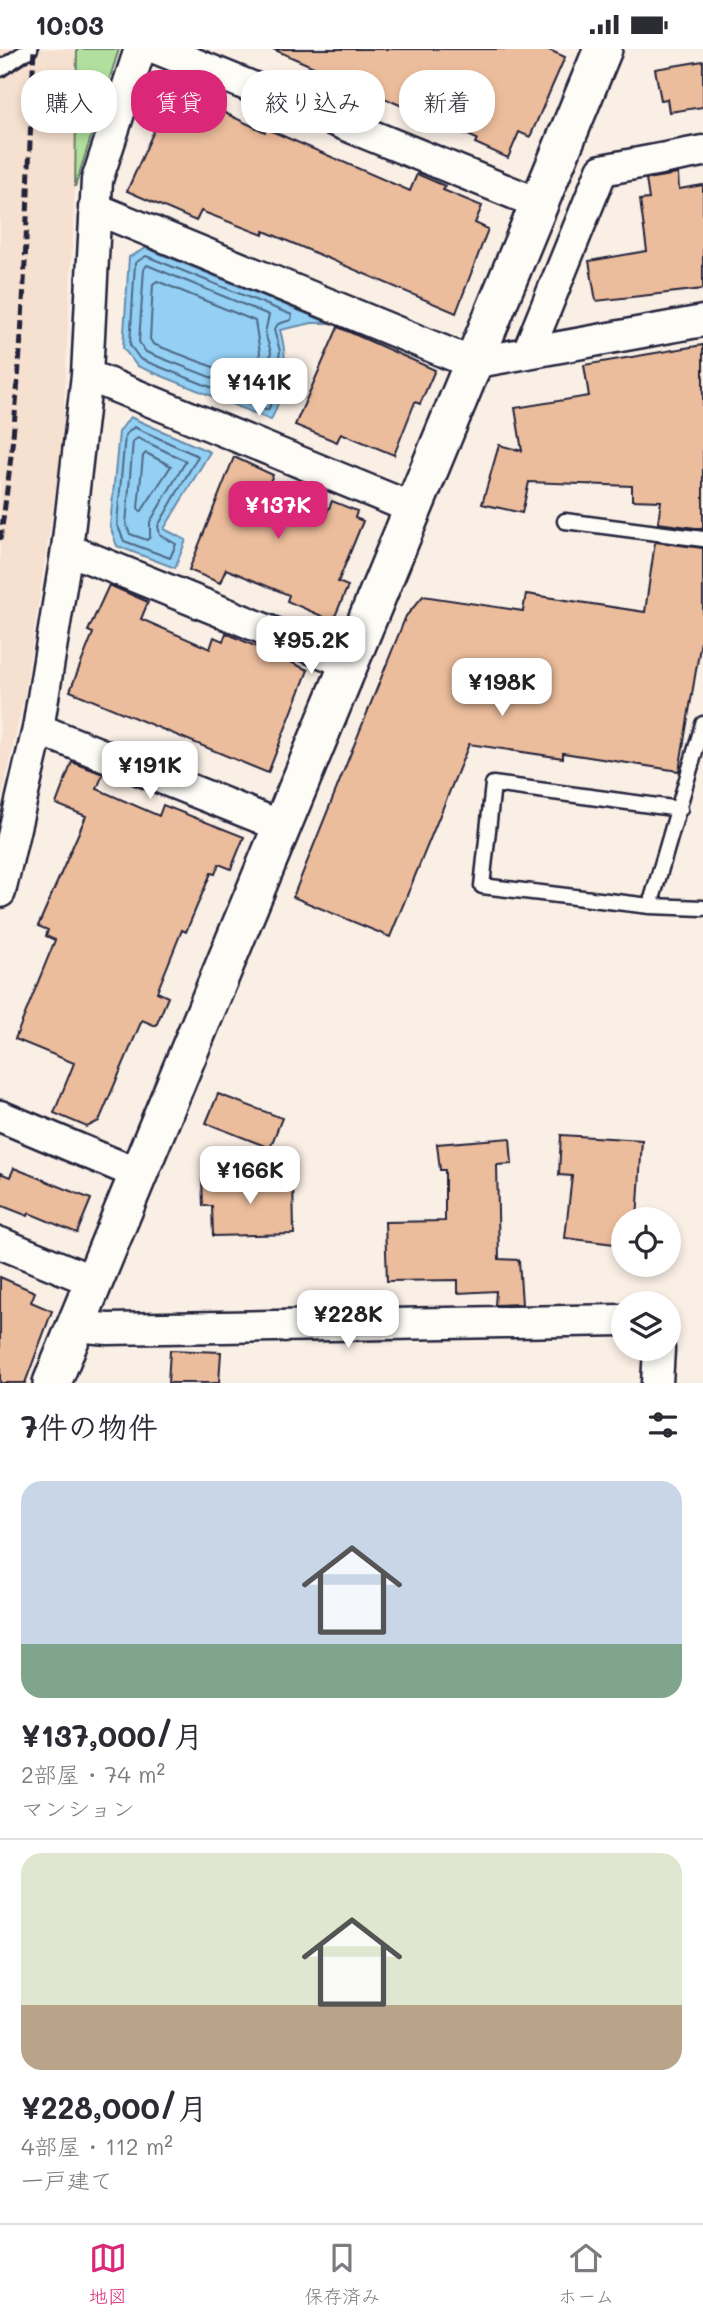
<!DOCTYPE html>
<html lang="ja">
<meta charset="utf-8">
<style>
:root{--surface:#fff;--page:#f2f2f3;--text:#2b2b33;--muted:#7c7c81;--line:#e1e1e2;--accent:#db2777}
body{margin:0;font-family:Mali,"Klee One",sans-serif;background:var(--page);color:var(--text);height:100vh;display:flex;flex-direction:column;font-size:26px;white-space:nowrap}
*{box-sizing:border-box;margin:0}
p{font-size:23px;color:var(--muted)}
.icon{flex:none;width:38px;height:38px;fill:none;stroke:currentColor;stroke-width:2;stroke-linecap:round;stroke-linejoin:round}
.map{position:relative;height:1334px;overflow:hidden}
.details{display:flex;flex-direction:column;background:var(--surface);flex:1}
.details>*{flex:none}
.banner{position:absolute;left:21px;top:21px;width:662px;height:63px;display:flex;gap:14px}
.fabs{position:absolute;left:611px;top:1158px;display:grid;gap:14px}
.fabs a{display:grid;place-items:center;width:70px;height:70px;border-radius:50%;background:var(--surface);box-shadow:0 4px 10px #0003;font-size:35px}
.price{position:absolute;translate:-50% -60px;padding:0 16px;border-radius:14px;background:#fff;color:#222;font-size:23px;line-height:46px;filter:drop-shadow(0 2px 4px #0008)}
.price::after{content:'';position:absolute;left:50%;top:42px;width:21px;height:16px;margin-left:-10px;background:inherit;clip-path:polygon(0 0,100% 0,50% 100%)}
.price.active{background:var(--accent);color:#fff}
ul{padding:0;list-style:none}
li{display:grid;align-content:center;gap:14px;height:371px;padding:0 21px}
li+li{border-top:2px solid var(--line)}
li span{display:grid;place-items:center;height:217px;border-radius:21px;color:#555}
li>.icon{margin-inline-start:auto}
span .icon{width:126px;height:126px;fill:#fffc;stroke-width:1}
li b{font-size:30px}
h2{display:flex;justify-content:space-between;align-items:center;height:84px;padding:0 21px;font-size:30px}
.tag{padding:0 24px;border-radius:28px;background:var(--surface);box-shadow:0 4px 10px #0003;font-size:24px;line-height:63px}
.tag.active{background:var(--accent);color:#fff}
.status{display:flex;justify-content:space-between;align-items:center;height:49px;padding:0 35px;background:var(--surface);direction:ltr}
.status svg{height:19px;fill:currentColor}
.tab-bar{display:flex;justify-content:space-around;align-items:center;height:98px;border-top:2px solid var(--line);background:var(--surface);font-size:19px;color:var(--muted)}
.tab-bar a{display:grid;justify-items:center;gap:4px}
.tab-bar .active{color:var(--accent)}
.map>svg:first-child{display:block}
</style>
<div class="status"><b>10:03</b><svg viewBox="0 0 49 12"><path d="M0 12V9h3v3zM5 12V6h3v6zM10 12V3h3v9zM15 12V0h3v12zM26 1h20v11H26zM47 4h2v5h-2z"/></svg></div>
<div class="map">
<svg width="703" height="1334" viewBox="0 0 703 1334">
<rect width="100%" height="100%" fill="#faefe5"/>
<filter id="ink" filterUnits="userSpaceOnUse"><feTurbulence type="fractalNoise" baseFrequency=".0143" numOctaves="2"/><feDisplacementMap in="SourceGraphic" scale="14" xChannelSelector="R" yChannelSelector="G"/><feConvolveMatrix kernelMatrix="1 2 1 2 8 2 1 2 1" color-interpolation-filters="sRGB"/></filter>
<g filter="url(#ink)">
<!-- built -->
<path fill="#f6e0cf" d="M 0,0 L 77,0 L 75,138 L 62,398 L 24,648 L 0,757 Z"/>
<!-- green -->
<path fill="#b1df9d" stroke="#6a806c" stroke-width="2" d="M 77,0 L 119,0 L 75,138 Z"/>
<!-- water -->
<path fill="#93d0f4" stroke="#668aaa" stroke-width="2" d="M 146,199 L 329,274 L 312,274 L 280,281 C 289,311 285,343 271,371 L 137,317 L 123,299 L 129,208 Z
M 130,368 L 210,403 L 164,480 L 186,491 L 175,519 L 117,497 L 110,477 L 119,383 Z"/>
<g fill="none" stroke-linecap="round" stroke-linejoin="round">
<!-- shore -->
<path stroke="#4f6885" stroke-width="2" d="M 146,207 L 292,266 L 291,271 L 278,275 L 274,281 L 280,302 L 273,350 L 268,361 L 140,310 L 130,296 L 135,214 Z
M 147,216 L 269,266 L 265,284 L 271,303 L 264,349 L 146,303 L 139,293 L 144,220 Z
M 157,232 L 255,272 L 260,304 L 255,334 L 153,295 L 150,290 L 153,235 Z
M 134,378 L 198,407 L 158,477 L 160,486 L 176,495 L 170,509 L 124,492 L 117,475 L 125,386 Z
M 138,389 L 186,412 L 150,473 L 150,488 L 147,491 L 130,485 L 126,475 L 133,392 Z
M 146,404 L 171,417 L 141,463 L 138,459 L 143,407 Z"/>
</g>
<!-- building -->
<path fill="#ecbd9c" stroke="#22223b" stroke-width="2" d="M 273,0 L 547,0 L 565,8 L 530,88 L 519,83 L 508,109 L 475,94 L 477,90 Z
M 703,12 L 703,58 L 669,63 L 667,50 L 661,51 L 655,20 Z
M 164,40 L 205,59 L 206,55 L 265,83 L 267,80 L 410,142 L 417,125 L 445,137 L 443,141 L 482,157 L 475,174 L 488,180 L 456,264 L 264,182 L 263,186 L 201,162 L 196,172 L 127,142 L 157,75 L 149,71 Z
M 678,125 L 679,140 L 703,136 L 703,240 L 596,252 L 589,212 L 647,202 L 640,151 L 649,150 L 646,130 Z
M 338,278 L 435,321 L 420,355 L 415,353 L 394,406 L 341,384 L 337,393 L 295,376 Z
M 703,296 L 703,480 L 658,474 L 661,452 L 632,451 L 632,437 L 529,433 L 522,464 L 482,455 L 499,396 L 522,402 L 515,359 L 589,347 L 584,316 Z
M 234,408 L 273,426 L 267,439 L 327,464 L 332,452 L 357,462 L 355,469 L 363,472 L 338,533 L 348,537 L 333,572 L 287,552 L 289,546 L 226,520 L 220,534 L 189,521 Z
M 655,493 L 703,499 L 703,580 L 679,722 L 563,704 L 563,709 L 469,695 L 390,888 L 293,848 L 406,567 L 423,547 L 523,562 L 526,545 L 645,563 Z
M 109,536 L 148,553 L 141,570 L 210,600 L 214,588 L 223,592 L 226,584 L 308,621 L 268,724 L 70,642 L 93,584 L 88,582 Z
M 72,713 L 103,725 L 97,740 L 159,767 L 163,756 L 244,788 L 231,820 L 219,815 L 215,825 L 211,824 L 186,883 L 182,881 L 157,943 L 168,948 L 156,977 L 142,971 L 99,1072 L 87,1078 L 54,1064 L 74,1014 L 15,990 L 55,891 L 46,887 L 48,881 L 38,877 L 86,767 L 56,755 Z
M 218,1045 L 282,1069 L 270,1099 L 206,1074 Z
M 561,1086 L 642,1091 L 637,1171 L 623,1171 L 623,1196 L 565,1189 L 572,1127 L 559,1126 Z
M 510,1089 L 512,1115 L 497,1116 L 499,1210 L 519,1211 L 522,1255 L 495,1256 L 496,1242 L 458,1244 L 458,1231 L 387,1232 L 385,1173 L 445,1172 L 445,1121 L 440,1121 L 437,1095 Z
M 14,1119 L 91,1150 L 77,1184 L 29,1164 L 28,1167 L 0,1156 L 0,1124 L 10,1128 Z
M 293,1128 L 294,1185 L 213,1187 L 212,1157 L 203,1157 L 202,1130 Z
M 0,1228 L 35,1243 L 31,1253 L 52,1262 L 25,1334 L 0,1334 Z
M 170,1301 L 221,1303 L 219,1334 L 168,1334 Z"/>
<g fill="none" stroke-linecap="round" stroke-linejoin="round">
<defs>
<path id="service" d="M 0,20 L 30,0
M 565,472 L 703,490
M 703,675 L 650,857 L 703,859
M 650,857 L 482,837 L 493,735 L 680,760"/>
<path id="minor" d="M 158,0 L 540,155
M 94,159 L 472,314 L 703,272
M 528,303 L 602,121 L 703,102
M 87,326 L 412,459
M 67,500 L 348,614
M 38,680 L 281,777
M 0,843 L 38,680 L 67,500 L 87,326 L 97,131 L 140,0
M 0,1067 L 138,1125
M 0,1194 L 93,1232
M 75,1277 L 108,1280 L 623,1271
M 657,1334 L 659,1300"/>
<path id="tertiary" d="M 52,1334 L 603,0"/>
</defs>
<!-- service casing -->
<use href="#service" stroke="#22223b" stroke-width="19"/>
<!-- minor casing -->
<use href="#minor" stroke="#22223b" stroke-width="35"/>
<!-- tertiary casing -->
<use href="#tertiary" stroke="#22223b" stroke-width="42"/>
<!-- service -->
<use href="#service" stroke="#fdfcf7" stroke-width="14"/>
<!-- minor -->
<use href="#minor" stroke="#fdfcf7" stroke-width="30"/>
<!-- tertiary -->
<use href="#tertiary" stroke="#fdfcf7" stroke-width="37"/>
<!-- rail -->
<path stroke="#22223b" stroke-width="5" stroke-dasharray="10 5" stroke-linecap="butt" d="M 0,491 C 25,329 26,163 34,0"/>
</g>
</g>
</svg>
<div class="fabs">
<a><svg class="icon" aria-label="locate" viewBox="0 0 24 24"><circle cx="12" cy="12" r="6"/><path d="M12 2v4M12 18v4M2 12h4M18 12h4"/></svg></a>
<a><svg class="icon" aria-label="layers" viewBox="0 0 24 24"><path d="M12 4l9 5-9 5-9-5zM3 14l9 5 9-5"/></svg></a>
</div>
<b class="price" style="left:259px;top:369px">¥141K</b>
<b class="price active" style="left:278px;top:492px">¥137K</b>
<b class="price" style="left:311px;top:627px">¥95.2K</b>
<b class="price" style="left:502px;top:669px">¥198K</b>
<b class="price" style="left:150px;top:752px">¥191K</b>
<b class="price" style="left:250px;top:1157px">¥166K</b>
<b class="price" style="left:348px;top:1301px">¥228K</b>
<div class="banner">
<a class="tag">購入</a>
<a class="tag active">賃貸</a>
<a class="tag">絞り込み</a>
<a class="tag">新着</a>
</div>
</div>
<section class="details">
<h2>7件の物件<svg class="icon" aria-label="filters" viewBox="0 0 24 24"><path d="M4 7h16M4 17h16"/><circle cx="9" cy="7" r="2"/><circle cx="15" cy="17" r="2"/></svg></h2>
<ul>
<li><span style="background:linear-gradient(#c9d6e8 75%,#7fa58c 0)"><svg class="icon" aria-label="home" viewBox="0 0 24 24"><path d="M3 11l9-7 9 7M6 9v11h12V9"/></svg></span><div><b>¥137,000/月</b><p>2部屋 · 74 m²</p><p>マンション</p></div></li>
<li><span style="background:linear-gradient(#dfe7d0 70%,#b9a48a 0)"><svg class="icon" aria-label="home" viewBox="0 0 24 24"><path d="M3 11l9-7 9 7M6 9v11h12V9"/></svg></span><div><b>¥228,000/月</b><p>4部屋 · 112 m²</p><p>一戸建て</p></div></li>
</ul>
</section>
<nav class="tab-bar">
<a class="active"><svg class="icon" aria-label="map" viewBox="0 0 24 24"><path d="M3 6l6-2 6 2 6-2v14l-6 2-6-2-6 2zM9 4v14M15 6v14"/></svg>地図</a>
<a><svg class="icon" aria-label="saved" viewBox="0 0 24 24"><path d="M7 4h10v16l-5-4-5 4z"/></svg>保存済み</a>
<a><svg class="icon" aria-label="home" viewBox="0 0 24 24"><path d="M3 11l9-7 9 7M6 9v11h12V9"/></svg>ホーム</a>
</nav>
